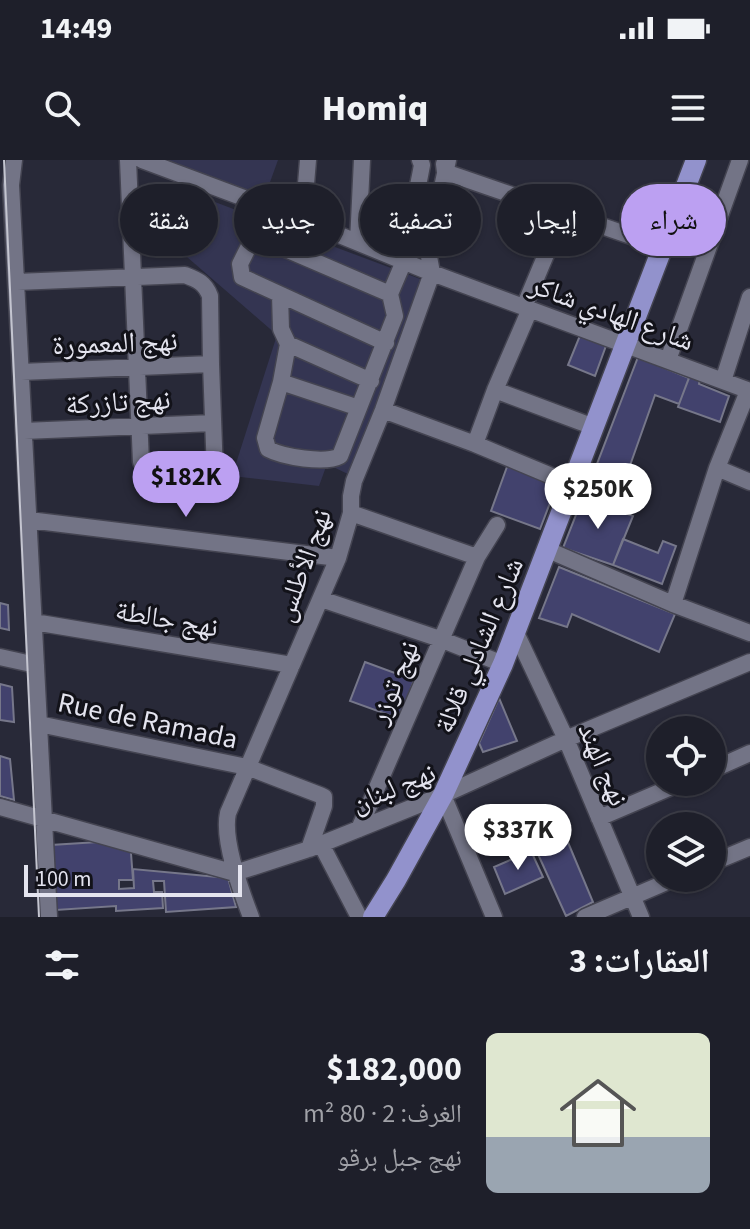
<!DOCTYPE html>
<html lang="ar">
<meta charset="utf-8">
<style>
:root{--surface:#1e1f2a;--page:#262732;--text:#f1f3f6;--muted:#a1a2a8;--line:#3c3d47;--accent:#bca0f2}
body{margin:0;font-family:"Source Sans 3","Noto Naskh Arabic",sans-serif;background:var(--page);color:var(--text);direction:rtl;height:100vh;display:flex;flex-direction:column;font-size:30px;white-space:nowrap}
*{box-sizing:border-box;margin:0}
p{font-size:26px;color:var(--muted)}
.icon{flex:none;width:44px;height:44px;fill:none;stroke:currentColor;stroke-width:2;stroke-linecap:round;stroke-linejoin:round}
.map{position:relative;height:757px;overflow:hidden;direction:ltr}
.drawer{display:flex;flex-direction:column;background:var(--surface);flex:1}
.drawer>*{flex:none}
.top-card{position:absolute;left:24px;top:24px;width:702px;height:72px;direction:rtl;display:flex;gap:16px}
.buttons{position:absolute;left:646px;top:556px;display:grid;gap:16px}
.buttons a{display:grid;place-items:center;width:80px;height:80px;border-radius:50%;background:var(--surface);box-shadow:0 2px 6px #0004,0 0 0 2px var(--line);font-size:40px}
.scale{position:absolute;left:24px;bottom:20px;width:218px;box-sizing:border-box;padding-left:8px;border:4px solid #e4e4ef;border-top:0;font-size:22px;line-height:28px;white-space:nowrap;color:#e4e4ef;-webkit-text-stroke:6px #121219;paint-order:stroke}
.price{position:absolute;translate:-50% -68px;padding:0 18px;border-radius:28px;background:#fff;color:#222;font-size:26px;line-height:52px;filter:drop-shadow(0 2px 4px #0008)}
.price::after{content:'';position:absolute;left:50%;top:48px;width:24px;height:18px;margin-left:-12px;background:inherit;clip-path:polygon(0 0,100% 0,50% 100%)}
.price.current{background:var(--accent);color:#111}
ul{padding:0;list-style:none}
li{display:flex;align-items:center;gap:24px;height:200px;padding:0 40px}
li+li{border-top:2px solid var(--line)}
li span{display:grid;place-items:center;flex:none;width:224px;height:160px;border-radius:12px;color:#555}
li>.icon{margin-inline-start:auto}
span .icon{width:96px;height:96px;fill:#fffc;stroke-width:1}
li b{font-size:34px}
h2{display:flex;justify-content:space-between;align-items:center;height:96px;padding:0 40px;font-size:34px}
.tag{padding:0 28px;border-radius:36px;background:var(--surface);box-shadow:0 2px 6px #0004,0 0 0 2px var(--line);font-size:28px;line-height:72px}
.tag.current{background:var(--accent);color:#111}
.status{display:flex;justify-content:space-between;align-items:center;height:56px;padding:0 40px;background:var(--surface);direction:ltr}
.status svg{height:22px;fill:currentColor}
header{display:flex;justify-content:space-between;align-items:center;height:104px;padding:0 40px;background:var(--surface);font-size:36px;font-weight:800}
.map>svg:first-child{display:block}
</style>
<div class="status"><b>14:49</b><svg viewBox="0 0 49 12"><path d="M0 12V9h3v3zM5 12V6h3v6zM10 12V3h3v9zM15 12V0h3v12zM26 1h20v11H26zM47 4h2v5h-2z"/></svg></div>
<header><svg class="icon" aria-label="menu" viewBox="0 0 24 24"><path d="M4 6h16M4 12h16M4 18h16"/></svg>Homiq<svg class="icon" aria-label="search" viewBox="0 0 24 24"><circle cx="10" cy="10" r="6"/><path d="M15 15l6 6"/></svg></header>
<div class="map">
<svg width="750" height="757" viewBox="0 0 750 757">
<rect width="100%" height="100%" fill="#282938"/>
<!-- green -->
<path fill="#343552" d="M 167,0 L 278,0 L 265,36 Z
M 183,30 L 423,120 L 350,315 L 327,304 L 319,326 L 232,316 L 277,175 L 157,71 Z"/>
<!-- building -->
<path fill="#42426d" stroke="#76778a" stroke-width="2" d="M 581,173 L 607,183 L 595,216 L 568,205 Z
M 638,197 L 689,218 L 679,244 L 655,235 L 622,328 L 592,317 Z
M 690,215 L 700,219 L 699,224 L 729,236 L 720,262 L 678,247 Z
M 508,304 L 551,321 L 555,330 L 540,369 L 491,351 Z
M 583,337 L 633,356 L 613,405 L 563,388 Z
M 623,379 L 658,393 L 663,381 L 676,386 L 662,424 L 613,405 Z
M 559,407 L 675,454 L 659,492 L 572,454 L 567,467 L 539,458 Z
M 0,443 L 8,445 L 9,470 L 0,468 Z
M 365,502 L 414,520 L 400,559 L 350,541 Z
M 0,524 L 12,527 L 14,562 L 0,560 Z
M 499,538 L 517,581 L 483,592 L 479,583 Z
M 0,596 L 10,599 L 14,640 L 0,636 Z
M 130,680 L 133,720 L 119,720 L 119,729 L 134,728 L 133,709 L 228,718 L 236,747 L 166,752 L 164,721 L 153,721 L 154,732 L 162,732 L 163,748 L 116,751 L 116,746 L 56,750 L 51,685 Z
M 567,680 L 593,742 L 566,756 L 537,692 Z
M 531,691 L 543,717 L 505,734 L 494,707 Z"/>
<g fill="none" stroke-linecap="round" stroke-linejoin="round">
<defs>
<path id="minor" d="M 14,0 L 11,25 L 49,757
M 128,0 L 141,302
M 142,0 L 303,60 L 432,113 L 750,231
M 444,4 L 445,12 L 663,87
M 360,48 C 412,53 412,60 422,5 L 420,0
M 303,60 L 308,0
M 358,82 L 362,0
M 380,91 C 401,87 416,81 432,68
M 17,122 L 185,115 C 198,120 205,123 210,136 L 211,204 L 215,313
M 280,135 L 281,169 L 288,184 L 371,221
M 524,147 L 563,54
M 386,183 L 242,117 L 240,104 L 251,82 L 260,78 L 390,134
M 288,184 L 281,222 L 359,248
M 668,200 L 740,0
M 21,212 L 211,204
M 723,221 L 750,137
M 281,222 L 265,278 L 268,289 C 283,297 325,304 340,296 L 395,156 L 390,134 L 404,101
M 495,230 L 594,267
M 383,250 L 475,284 L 573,325
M 24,271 L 213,263
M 475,284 L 495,230 L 530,149
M 717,308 L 750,322
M 351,353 L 477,397
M 29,360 L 338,398
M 548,390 L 673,444 L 750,473
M 321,439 L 440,479 L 503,504
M 673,444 L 717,308 L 748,231
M 34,462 L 292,505
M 516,473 L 566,579 L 641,757
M 0,497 L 36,505
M 39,564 L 247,607 L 320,635 L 324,637 L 324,646 L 309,689
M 712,610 L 750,593
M 443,635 L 494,757
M 0,647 L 235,713 L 309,689 L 443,635 L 566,579 L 750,502
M 599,658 L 683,622
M 359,669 L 477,397 L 497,365
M 321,684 L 359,757
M 712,703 L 750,687
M 251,757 C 241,731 222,680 228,653 L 338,398 L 351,353 L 351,336 L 354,321 L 383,250 L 432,113 L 428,91 L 448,0
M 585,757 L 676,718"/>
<path id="major" d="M 373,757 L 396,720 L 443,635 L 503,504 L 696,0"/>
</defs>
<!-- minor casing -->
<use href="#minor" stroke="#444451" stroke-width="19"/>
<!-- major casing -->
<use href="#major" stroke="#444451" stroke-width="23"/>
<!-- minor -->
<use href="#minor" stroke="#737486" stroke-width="16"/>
<!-- major -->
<use href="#major" stroke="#9292cc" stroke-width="20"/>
<!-- tram -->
<path stroke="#c4c5d0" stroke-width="2" d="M 4,0 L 39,757"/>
</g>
<g text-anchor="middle" stroke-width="6" stroke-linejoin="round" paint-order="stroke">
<!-- street labels -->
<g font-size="28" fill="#e4e4ef" stroke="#121219">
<text transform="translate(612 152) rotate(20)" y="10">شارع الهادي شاكر</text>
<text transform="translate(115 182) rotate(-2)" y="10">نهج المعمورة</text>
<text transform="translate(118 241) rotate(-3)" y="10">نهج تازركة</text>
<text transform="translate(302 405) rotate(-70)" y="10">نهج الأطلس</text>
<text transform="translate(167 458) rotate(10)" y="10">نهج جالطة</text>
<text transform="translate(478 485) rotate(-67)" y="10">شارع الشادلي قلالة</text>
<text transform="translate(393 522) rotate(-67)" y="10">نهج توزر</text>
<text transform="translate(148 560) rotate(12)" y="10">Rue de Ramada</text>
<text transform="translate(604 604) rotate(67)" y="10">نهج الهند</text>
<text transform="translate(393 627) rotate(-22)" y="10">نهج لبنان</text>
</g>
</g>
</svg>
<div class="buttons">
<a><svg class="icon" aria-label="locate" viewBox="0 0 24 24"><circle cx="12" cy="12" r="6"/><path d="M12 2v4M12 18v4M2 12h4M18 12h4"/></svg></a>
<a><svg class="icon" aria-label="layers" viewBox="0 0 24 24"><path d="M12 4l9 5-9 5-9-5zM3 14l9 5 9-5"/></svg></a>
</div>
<div class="scale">100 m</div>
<b class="price current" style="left:186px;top:359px">$182K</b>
<b class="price" style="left:598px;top:371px">$250K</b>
<b class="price" style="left:518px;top:712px">$337K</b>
<div class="top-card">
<a class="tag current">شراء</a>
<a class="tag">إيجار</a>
<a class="tag">تصفية</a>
<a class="tag">جديد</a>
<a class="tag">شقة</a>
</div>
</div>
<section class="drawer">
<h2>العقارات: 3<svg class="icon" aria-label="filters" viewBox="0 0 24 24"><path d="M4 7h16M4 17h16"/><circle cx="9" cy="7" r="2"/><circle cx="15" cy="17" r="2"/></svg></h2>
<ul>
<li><span style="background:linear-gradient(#dfe7d0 65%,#9aa5b1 0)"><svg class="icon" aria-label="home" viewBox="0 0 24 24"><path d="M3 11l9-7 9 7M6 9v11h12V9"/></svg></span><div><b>$182,000</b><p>الغرف: 2 · 80 m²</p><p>نهج جبل برقو</p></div></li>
</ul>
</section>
